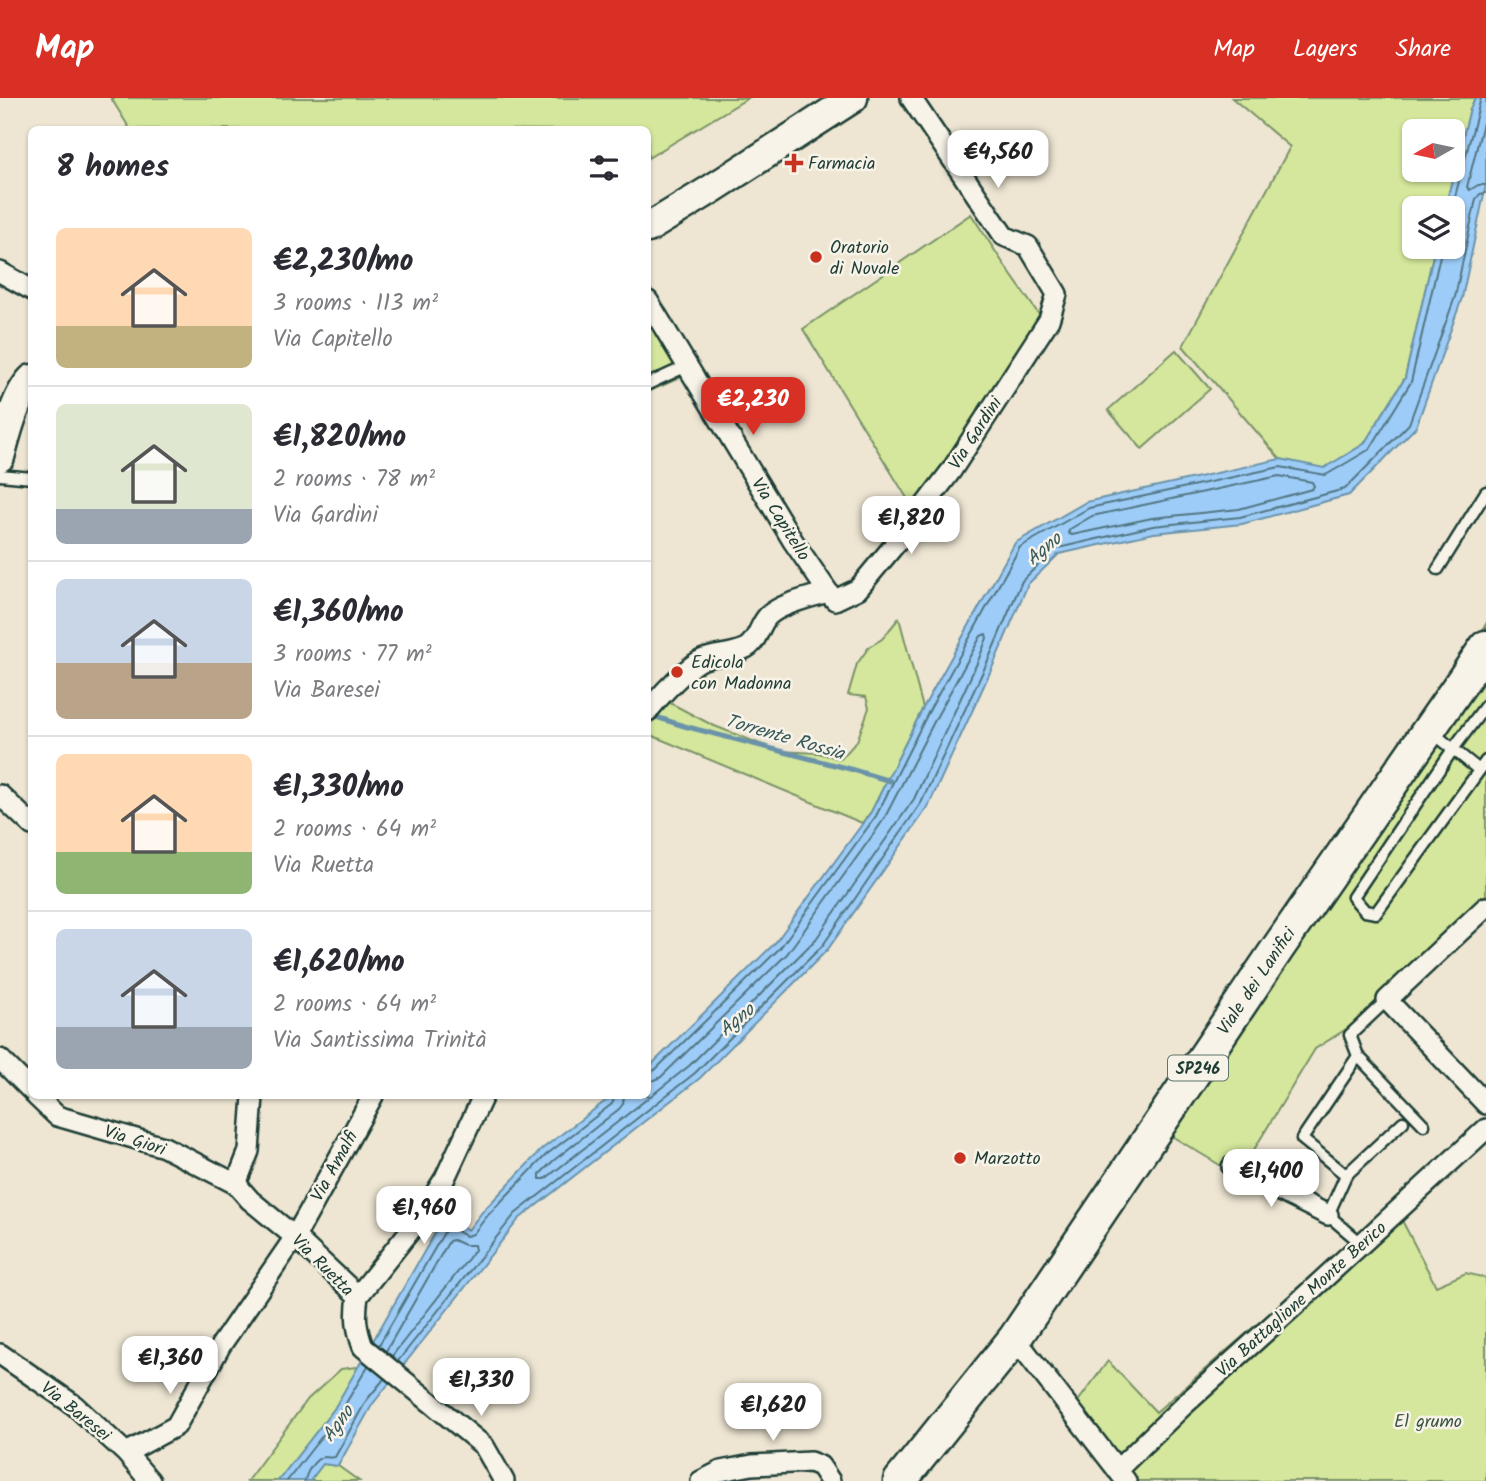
<!DOCTYPE html>
<meta charset="utf-8">
<style>
:root{--surface:#fff;--page:#f7f7f7;--text:#2b2b33;--muted:#7c7c81;--line:#e1e1e2;--accent:#d93025}
body{margin:0;font-family:Kalam,sans-serif;background:var(--page);color:var(--text);height:100vh;display:flex;flex-direction:column;font-size:26px;white-space:nowrap}
*{box-sizing:border-box;margin:0}
p{font-size:23px;color:var(--muted)}
.icon{flex:none;width:38px;height:38px;fill:none;stroke:currentColor;stroke-width:2;stroke-linecap:round;stroke-linejoin:round}
.map{position:relative;flex:1;overflow:hidden}
.drawer{position:absolute;left:28px;top:28px;width:623px;height:973px;display:flex;flex-direction:column;background:var(--surface);border-radius:10px;box-shadow:0 2px 5px #0004}
.drawer>*{flex:none}
.needle{width:46px;rotate:261deg}
.controls{position:absolute;left:1402px;top:21px;display:grid;gap:14px}
.controls a{display:grid;place-items:center;width:63px;height:63px;border-radius:10px;background:var(--surface);box-shadow:0 2px 5px #0004;font-size:35px}
.price{position:absolute;translate:-50% -60px;padding:0 16px;border-radius:14px;background:#fff;color:#222;font-size:23px;line-height:46px;filter:drop-shadow(0 2px 4px #0008)}
.price::after{content:'';position:absolute;left:50%;top:42px;width:21px;height:16px;margin-left:-10px;background:inherit;clip-path:polygon(0 0,100% 0,50% 100%)}
.price.selected{background:var(--accent);color:#fff}
ul{padding:0;list-style:none}
li{display:flex;align-items:center;gap:21px;height:175px;padding:0 28px}
li+li{border-top:2px solid var(--line)}
li span{display:grid;place-items:center;flex:none;width:196px;height:140px;border-radius:10px;color:#555}
li>.icon{margin-inline-start:auto}
span .icon{width:84px;height:84px;fill:#fffc;stroke-width:1}
li b{font-size:30px}
h2{display:flex;justify-content:space-between;align-items:center;height:84px;padding:0 28px;font-size:30px}
header{display:flex;align-items:center;gap:42px;box-sizing:border-box;height:98px;padding:0 35px;background:var(--accent);color:#fff}
header strong{font-size:33px}
nav{display:flex;gap:38px;margin-inline-start:auto;font-size:24px}
.map>svg:first-child{display:block}
</style>
<header>
<strong>Map</strong>
<nav><a>Map</a><a>Layers</a><a>Share</a></nav>
</header>
<div class="map">
<svg width="1486" height="1383" viewBox="0 0 1486 1383">
<rect width="100%" height="100%" fill="#eee6d3"/>
<filter id="ink" filterUnits="userSpaceOnUse"><feTurbulence type="fractalNoise" baseFrequency=".0143" numOctaves="2"/><feDisplacementMap in="SourceGraphic" scale="14" xChannelSelector="R" yChannelSelector="G"/><feConvolveMatrix kernelMatrix="1 2 1 2 8 2 1 2 1" color-interpolation-filters="sRGB"/></filter>
<g filter="url(#ink)">
<!-- green -->
<path fill="#d4e79c" stroke="#7a9268" stroke-width="2" fill-rule="evenodd" d="M 111,0 L 748,0 L 648,60 L 648,32 L 130,31 Z
M 1232,0 L 1475,0 L 1470,11 L 1445,110 L 1414,110 L 1414,149 L 1435,149 L 1405,280 L 1364,346 L 1324,371 L 1280,361 L 1183,248 L 1290,49 ZM 1414,33 L 1452,33 L 1452,72 L 1414,72 Z
M 971,116 L 1007,171 L 1047,228 L 915,413 L 803,231 Z
M 648,217 L 682,279 L 648,294 Z
M 1176,252 L 1210,291 L 1142,351 L 1108,312 Z
M 899,520 L 923,610 L 871,714 L 862,725 L 648,636 L 648,612 L 659,599 L 712,627 L 778,653 L 818,655 L 841,661 L 857,643 L 869,610 L 866,599 L 848,597 L 857,566 L 869,549 L 882,541 Z
M 1486,526 L 1486,814 L 1395,900 L 1315,951 L 1238,1078 L 1155,1028 L 1434,616 Z
M 1394,1107 L 1436,1188 L 1466,1175 L 1486,1180 L 1486,1383 L 1119,1383 L 1068,1317 L 1108,1263 L 1156,1314 Z
M 356,1269 L 358,1271 L 334,1311 L 278,1383 L 247,1383 L 308,1301 L 341,1271 Z
M 323,1366 L 338,1368 L 359,1383 L 310,1383 Z"/>
<!-- water -->
<path fill="#9dccf8" stroke="#6b93aa" stroke-width="2" d="M 1475,0 L 1486,0 L 1486,87 L 1462,200 L 1416,329 L 1349,397 L 1242,426 L 1154,435 L 1059,456 L 1028,486 L 992,570 L 928,709 L 828,851 L 700,980 L 519,1121 L 372,1307 L 338,1368 L 323,1366 L 310,1383 L 278,1383 L 334,1311 L 444,1119 L 468,1132 L 483,1113 L 542,1051 L 612,998 L 648,998 L 648,970 L 775,845 L 871,714 L 923,610 L 1015,445 L 1086,404 L 1280,361 L 1324,370 L 1364,346 L 1405,280 L 1435,149 L 1452,149 L 1452,110 L 1445,110 L 1470,11 Z"/>
<g fill="none" stroke-linecap="round" stroke-linejoin="round">
<!-- shore -->
<path stroke="#517682" stroke-width="2" d="M 1486,13 L 1467,89 L 1470,92 L 1478,87 L 1486,87
M 1452,110 L 1481,0
M 1279,378 L 1312,384 L 1314,388 L 1312,391 L 1239,411 L 1152,420 L 1072,437 L 1068,435 L 1070,431 L 1092,418 Z
M 648,974 L 655,972 L 780,850 L 876,718 L 929,613 L 1020,449 L 1089,410 L 1280,369 L 1326,377 L 1370,351 L 1411,284 L 1442,149
M 624,998 L 623,1006 L 619,1011 L 553,1063 L 540,1076 L 540,1081 L 545,1081 L 689,968 L 816,841 L 914,701 L 978,563 L 987,540 L 986,536 L 981,538 L 937,618 L 884,721 L 875,734 L 787,856 L 661,979 L 655,982 L 648,983
M 379,1247 L 446,1131 L 450,1130 L 466,1138 L 473,1136 L 488,1117 L 546,1057 L 612,1006 L 615,998
M 386,1253 L 449,1143 L 453,1142 L 464,1147 L 474,1147 L 475,1152 L 392,1258
M 398,1263 L 515,1116 L 695,975 L 823,847 L 921,705 L 986,567 L 1022,483 L 1054,451 L 1153,428 L 1240,419 L 1345,391 L 1409,326 L 1455,199 L 1476,101 L 1480,96 L 1486,95
M 287,1383 L 340,1315 L 368,1268
M 305,1383 C 306,1375 314,1361 323,1359 C 327,1359 331,1360 335,1359 L 366,1303 L 384,1281"/>
<!-- stream -->
<path stroke="#6b93aa" stroke-width="5" d="M 650,617 L 684,628 L 850,671 L 890,683"/>
<defs>
<path id="service" d="M 648,286 L 687,268
M 0,377 L 32,380
M 1438,471 L 1486,394
M 1486,607 L 1453,651 L 1353,799 L 1365,813 L 1376,815 L 1486,663
M 1432,634 L 1479,672
M 1358,958 L 1424,1027
M 1346,1077 L 1403,1024
M 1362,1146 L 1328,1117 L 1346,1077 L 1302,1041 L 1358,958 L 1350,937 L 1387,902"/>
<path id="minor" d="M 0,174 L 32,192
M 648,203 L 793,443 L 828,494
M 648,613 C 659,599 688,567 704,561 C 718,556 733,557 746,550 C 758,543 759,527 768,518 C 780,506 811,499 828,494 L 835,502 L 858,491 L 897,444 L 951,373 L 1049,222 L 1057,196 L 1028,148 L 1004,138 L 911,0
M 0,697 L 32,727
M 1486,809 L 1387,902 L 1486,1006
M 0,961 L 32,993
M 36,998 L 57,1018 L 164,1049 L 236,1086 L 250,1102 L 295,1139 L 358,1198
M 1232,1069 L 1328,1117
M 236,1086 L 249,1053 L 253,998
M 358,1198 C 355,1219 356,1230 363,1249 L 484,1348 L 504,1383
M 358,1198 L 417,1124 L 445,1080 L 483,998
M 1015,1240 L 1126,1383
M 0,1256 L 74,1307 L 126,1355 L 176,1328 L 221,1247 L 295,1139 L 373,998
M 126,1355 L 150,1383
M 1117,1372 L 1183,1308 L 1305,1198 L 1486,1031
M 701,1383 L 721,1373 L 752,1367 L 810,1364 L 820,1368 L 830,1383"/>
<path id="secondary" d="M 648,130 L 710,92 L 853,0
M 0,359 C 6,337 16,297 32,281"/>
<path id="primary" d="M 900,1383 L 1015,1240 L 1280,847 L 1486,549"/>
</defs>
<!-- service casing -->
<use href="#service" stroke="#1f3d34" stroke-width="15"/>
<!-- minor casing -->
<use href="#minor" stroke="#1f3d34" stroke-width="24"/>
<!-- secondary casing -->
<use href="#secondary" stroke="#1f3d34" stroke-width="33"/>
<!-- primary casing -->
<use href="#primary" stroke="#1f3d34" stroke-width="37"/>
<!-- service -->
<use href="#service" stroke="#f7f3e8" stroke-width="10"/>
<!-- minor -->
<use href="#minor" stroke="#f7f3e8" stroke-width="19"/>
<!-- secondary -->
<use href="#secondary" stroke="#f7f3e8" stroke-width="28"/>
<!-- primary -->
<use href="#primary" stroke="#f7f3e8" stroke-width="32"/>
</g>
</g>
<!-- markers -->
<g fill="#c8321e" stroke="#f7f3e8" stroke-width="2.5">
<path d="M790.5 54.5h7v7h7v7h-7v7h-7v-7h-7v-7h7z"/>
<circle cx="816" cy="159" r="7"/>
<circle cx="677" cy="574" r="7"/>
<circle cx="960" cy="1060" r="7"/>
</g>
<g text-anchor="middle" stroke-width="5" stroke-linejoin="round" paint-order="stroke">
<!-- shield labels -->
<rect fill="#f7f3e8" stroke="#60746a" stroke-width="2" x="1168" y="957.5" width="60" height="25" rx="5"/>
<g font-size="16" font-weight="bold" fill="#1f3d34">
<text x="1198" y="976">SP246</text>
</g>
<!-- poi labels -->
<g font-size="18" fill="#1f3d34" stroke="#f7f3e8" text-anchor="start">
<text x="808" y="71">Farmacia</text>
<text x="830" y="155">Oratorio<tspan x="830" dy="21">di Novale</tspan></text>
<text x="691" y="570">Edicola<tspan x="691" dy="21">con Madonna</tspan></text>
<text x="974" y="1066">Marzotto</text>
</g>
<!-- street labels -->
<g font-size="18" fill="#1f3d34" stroke="#f7f3e8">
<text transform="translate(975 335) rotate(-57)" y="6">Via Gardini</text>
<text transform="translate(781 421) rotate(58)" y="6">Via Capitello</text>
<text transform="translate(1256 883) rotate(-56)" y="6">Viale dei Lanifici</text>
<text transform="translate(135 1042) rotate(18)" y="6">Via Giori</text>
<text transform="translate(334 1068) rotate(-61)" y="6">Via Amalfi</text>
<text transform="translate(323 1167) rotate(45)" y="6">Via Ruetta</text>
<text transform="translate(1301 1201) rotate(-42)" y="6">Via Battaglione Monte Berico</text>
<text transform="translate(76 1313) rotate(39)" y="6">Via Baresei</text>
</g>
<!-- park labels -->
<g font-size="18" fill="#3a5644" stroke="#f7f3e8">
<text x="1428" y="1329">El grumo</text>
</g>
<!-- water labels -->
<g font-size="19" font-style="italic" fill="#385a5b" stroke="#f7f3e8">
<text transform="translate(1043 450) rotate(-40)" y="7">Agno</text>
<text transform="translate(785 638) rotate(16)" y="7">Torrente Rossia</text>
<text transform="translate(736 921) rotate(-40)" y="7">Agno</text>
<text transform="translate(337 1325) rotate(-54)" y="7">Agno</text>
</g>
</g>
</svg>
<div class="controls">
<a><svg class="needle" viewBox="-14 -14 28 28"><path d="M0-13l5 13h-10z" fill="#e53935"/><path d="M0 13l5-13h-10z" fill="#7c7c81"/></svg></a>
<a><svg class="icon" aria-label="layers" viewBox="0 0 24 24"><path d="M12 4l9 5-9 5-9-5zM3 14l9 5 9-5"/></svg></a>
</div>
<b class="price" style="left:998px;top:92px">€4,560</b>
<b class="price selected" style="left:753px;top:339px">€2,230</b>
<b class="price" style="left:911px;top:458px">€1,820</b>
<b class="price" style="left:1271px;top:1111px">€1,400</b>
<b class="price" style="left:424px;top:1148px">€1,960</b>
<b class="price" style="left:170px;top:1298px">€1,360</b>
<b class="price" style="left:481px;top:1320px">€1,330</b>
<b class="price" style="left:773px;top:1345px">€1,620</b>
<section class="drawer">
<h2>8 homes<svg class="icon" aria-label="filters" viewBox="0 0 24 24"><path d="M4 7h16M4 17h16"/><circle cx="9" cy="7" r="2"/><circle cx="15" cy="17" r="2"/></svg></h2>
<ul>
<li><span style="background:linear-gradient(#ffd9b3 70%,#c2b280 0)"><svg class="icon" aria-label="home" viewBox="0 0 24 24"><path d="M3 11l9-7 9 7M6 9v11h12V9"/></svg></span><div><b>€2,230/mo</b><p>3 rooms · 113 m²</p><p>Via Capitello</p></div></li>
<li><span style="background:linear-gradient(#dfe7d0 75%,#9aa5b1 0)"><svg class="icon" aria-label="home" viewBox="0 0 24 24"><path d="M3 11l9-7 9 7M6 9v11h12V9"/></svg></span><div><b>€1,820/mo</b><p>2 rooms · 78 m²</p><p>Via Gardini</p></div></li>
<li><span style="background:linear-gradient(#c9d6e8 60%,#b9a48a 0)"><svg class="icon" aria-label="home" viewBox="0 0 24 24"><path d="M3 11l9-7 9 7M6 9v11h12V9"/></svg></span><div><b>€1,360/mo</b><p>3 rooms · 77 m²</p><p>Via Baresei</p></div></li>
<li><span style="background:linear-gradient(#ffd9b3 70%,#8fb573 0)"><svg class="icon" aria-label="home" viewBox="0 0 24 24"><path d="M3 11l9-7 9 7M6 9v11h12V9"/></svg></span><div><b>€1,330/mo</b><p>2 rooms · 64 m²</p><p>Via Ruetta</p></div></li>
<li><span style="background:linear-gradient(#c9d6e8 70%,#9aa5b1 0)"><svg class="icon" aria-label="home" viewBox="0 0 24 24"><path d="M3 11l9-7 9 7M6 9v11h12V9"/></svg></span><div><b>€1,620/mo</b><p>2 rooms · 64 m²</p><p>Via Santissima Trinità</p></div></li>
</ul>
</section>
</div>
